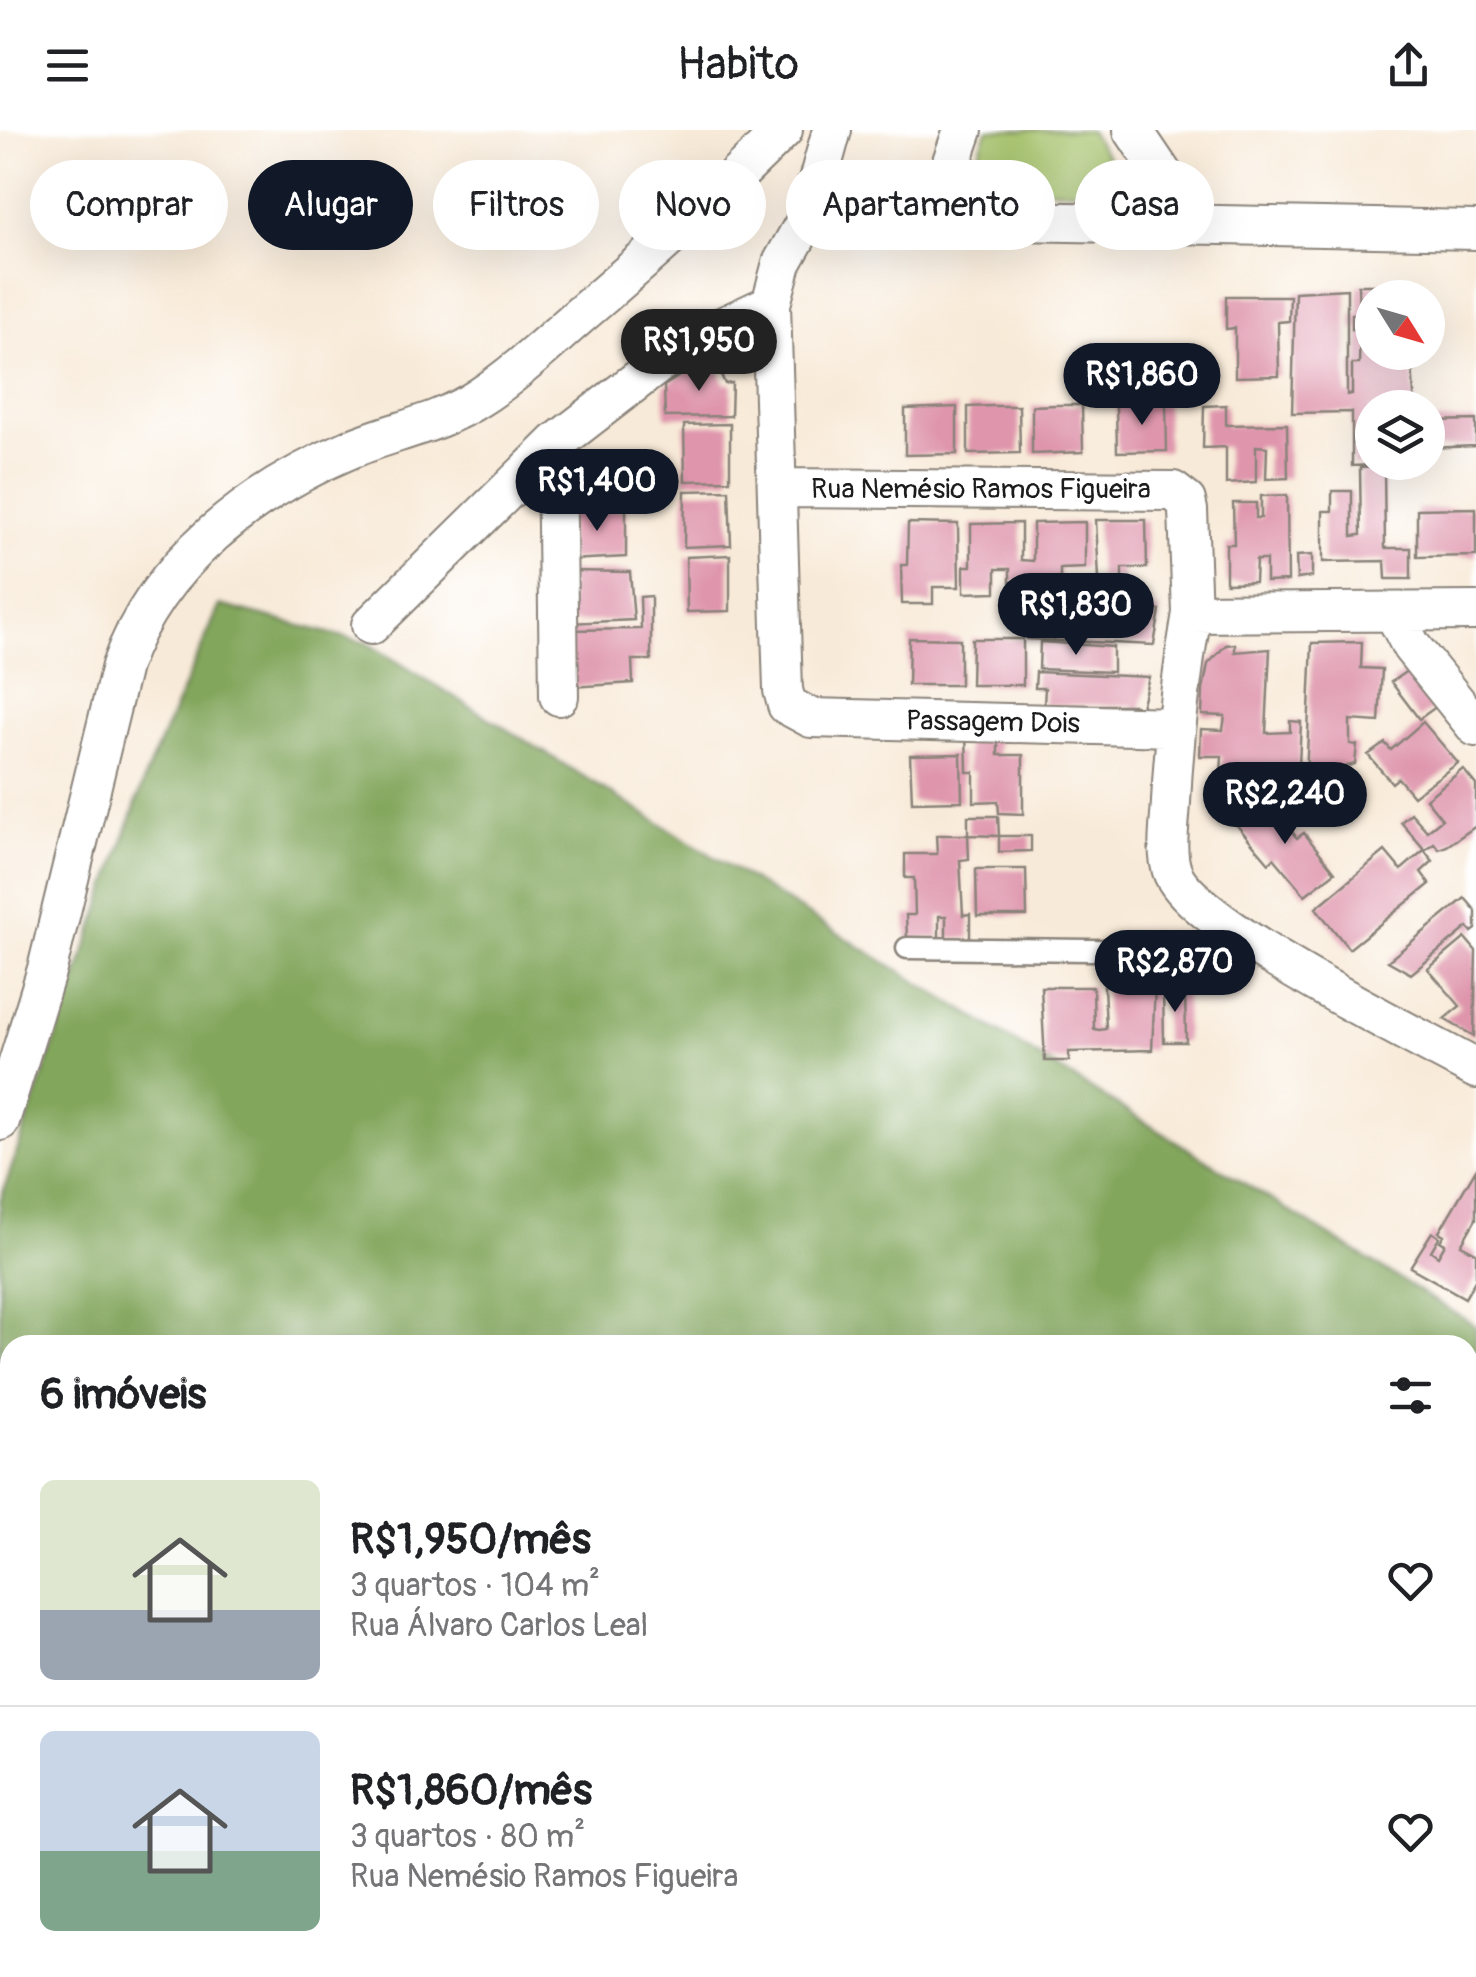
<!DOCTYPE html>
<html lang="pt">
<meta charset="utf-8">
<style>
:root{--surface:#fff;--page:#f2f2f2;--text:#202124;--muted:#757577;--line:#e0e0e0;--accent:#111827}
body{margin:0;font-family:Pangolin,sans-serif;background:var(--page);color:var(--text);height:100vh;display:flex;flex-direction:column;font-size:38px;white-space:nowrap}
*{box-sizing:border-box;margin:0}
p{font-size:32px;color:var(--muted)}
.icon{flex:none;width:55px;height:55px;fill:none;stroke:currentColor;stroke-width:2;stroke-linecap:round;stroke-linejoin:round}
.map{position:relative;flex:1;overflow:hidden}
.drawer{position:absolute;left:0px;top:1205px;width:1478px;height:642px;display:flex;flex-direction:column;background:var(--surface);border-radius:30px 30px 0 0;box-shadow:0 10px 40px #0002}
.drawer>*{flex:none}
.guide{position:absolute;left:30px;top:30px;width:1418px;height:90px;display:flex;gap:20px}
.needle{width:65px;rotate:127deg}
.fabs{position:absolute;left:1355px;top:150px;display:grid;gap:20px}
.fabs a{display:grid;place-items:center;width:90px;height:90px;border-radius:50%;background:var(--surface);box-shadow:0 10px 40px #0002;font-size:50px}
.price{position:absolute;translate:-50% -85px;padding:0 22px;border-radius:35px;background:var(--accent);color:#fff;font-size:32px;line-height:65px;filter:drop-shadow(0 2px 5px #0008)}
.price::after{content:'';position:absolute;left:50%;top:60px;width:30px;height:22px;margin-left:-15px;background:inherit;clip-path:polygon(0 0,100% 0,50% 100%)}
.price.on{background:#222;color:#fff}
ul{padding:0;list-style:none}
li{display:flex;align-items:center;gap:30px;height:250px;padding:0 40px}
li+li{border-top:2px solid var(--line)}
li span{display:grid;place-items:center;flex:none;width:280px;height:200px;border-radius:15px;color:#555}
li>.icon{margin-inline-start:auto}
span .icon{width:120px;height:120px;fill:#fffc;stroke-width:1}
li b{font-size:42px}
h2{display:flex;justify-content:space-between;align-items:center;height:120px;padding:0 40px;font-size:42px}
.pill{padding:0 35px;border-radius:45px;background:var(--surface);box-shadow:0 10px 40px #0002;font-size:35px;line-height:90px}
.pill.on{background:var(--accent);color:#fff}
header{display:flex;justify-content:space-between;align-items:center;height:130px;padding:0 40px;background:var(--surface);font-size:45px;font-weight:600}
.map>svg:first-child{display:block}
</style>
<header><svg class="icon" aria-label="menu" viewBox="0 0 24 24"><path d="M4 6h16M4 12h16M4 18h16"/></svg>Habito<svg class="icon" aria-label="share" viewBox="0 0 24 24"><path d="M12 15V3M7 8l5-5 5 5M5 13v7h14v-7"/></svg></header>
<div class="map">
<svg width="1476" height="1847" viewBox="0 0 1476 1847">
<rect width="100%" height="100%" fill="#fff"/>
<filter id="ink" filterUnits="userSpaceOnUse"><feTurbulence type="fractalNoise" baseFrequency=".01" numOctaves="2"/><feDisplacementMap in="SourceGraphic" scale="20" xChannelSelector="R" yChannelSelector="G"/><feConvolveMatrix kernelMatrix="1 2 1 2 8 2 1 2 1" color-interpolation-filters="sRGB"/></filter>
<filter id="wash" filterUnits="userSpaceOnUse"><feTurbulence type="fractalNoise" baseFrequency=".0048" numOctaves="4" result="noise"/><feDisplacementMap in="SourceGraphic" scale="40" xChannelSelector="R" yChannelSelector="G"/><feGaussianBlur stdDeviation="2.25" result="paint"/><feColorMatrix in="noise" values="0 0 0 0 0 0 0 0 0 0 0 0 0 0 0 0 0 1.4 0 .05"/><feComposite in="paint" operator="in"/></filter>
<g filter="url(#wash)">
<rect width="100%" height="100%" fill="#f8ead8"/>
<!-- green -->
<path fill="#a3c067" stroke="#606e42" stroke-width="2.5" d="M 987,0 L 1089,0 L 1126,54 L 1126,61 L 972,59 L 969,49 Z"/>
<!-- forest -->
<path fill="#82a65c" stroke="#4f613c" stroke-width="2.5" d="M 220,475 L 367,513 L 1476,1196 L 1476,1847 L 375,1847 L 368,1838 L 1468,1838 L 1468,1215 L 10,1215 L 10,1838 L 363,1838 L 370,1847 L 0,1847 L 0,1318 L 10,1311 L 0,1291 L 0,1071 L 146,644 Z"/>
<g id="blocks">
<!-- building -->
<path fill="#df96ad" d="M 1358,155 L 1382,155 L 1383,168 L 1372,168 L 1372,222 L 1411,222 L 1415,278 L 1372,278 L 1372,335 L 1352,336 L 1352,282 L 1292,283 L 1295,162 L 1347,159 L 1347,265 L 1352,264 L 1352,234 L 1359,234 L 1360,198 L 1352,199 L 1352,184 L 1359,183 Z
M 1226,166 L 1290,166 L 1289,191 L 1278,192 L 1279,246 L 1235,247 L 1235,198 L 1226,199 Z
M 701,232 L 717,235 L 725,254 L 732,253 L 731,286 L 665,287 L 664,256 Z
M 1166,274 L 1167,321 L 1117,322 L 1116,275 Z
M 1057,275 L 1082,275 L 1083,322 L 1032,324 L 1032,276 Z
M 1226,275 L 1226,295 L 1287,294 L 1288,348 L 1266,349 L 1267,317 L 1256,316 L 1256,352 L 1226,354 L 1226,317 L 1203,318 L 1204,276 Z
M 992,276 L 1019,276 L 1020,323 L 968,324 L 968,277 Z
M 957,277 L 957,324 L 905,325 L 905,279 Z
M 1476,290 L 1476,316 L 1428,318 L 1428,291 Z
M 730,294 L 730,350 L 685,351 L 684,295 Z
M 1384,337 L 1385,418 L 1411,418 L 1411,449 L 1386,449 L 1385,431 L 1323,432 L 1323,381 L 1332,381 L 1332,361 L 1352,361 L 1352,406 L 1361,405 L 1360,338 Z
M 729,360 L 731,415 L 684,417 L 685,361 Z
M 1287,365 L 1288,451 L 1266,452 L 1266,430 L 1256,430 L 1255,452 L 1226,453 L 1226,414 L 1234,414 L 1233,373 L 1256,373 L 1256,388 L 1261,388 L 1261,366 Z
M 1476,378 L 1476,426 L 1417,427 L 1417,379 Z
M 568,379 L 626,379 L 626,427 L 569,430 Z
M 1096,390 L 1146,390 L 1147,438 L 1122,438 L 1122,449 L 1099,449 Z
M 1085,392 L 1085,438 L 1060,439 L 1060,457 L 1028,457 L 1027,452 L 1010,452 L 1010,439 L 996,439 L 996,462 L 964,463 L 964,436 L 971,436 L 971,394 L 1021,393 L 1021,430 L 1033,431 L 1033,393 Z
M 908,393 L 958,394 L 959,457 L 933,457 L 933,474 L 902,474 L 901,435 L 907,435 Z
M 730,425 L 730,481 L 687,482 L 686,427 Z
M 1312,425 L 1312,447 L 1297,449 L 1296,426 Z
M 570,441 L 630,442 L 634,490 L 569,493 Z
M 651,466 L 651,530 L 632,530 L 633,553 L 571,557 L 565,500 L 641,499 L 640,467 Z
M 1091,478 L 1160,480 L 1154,515 L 1027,509 L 1027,482 L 1091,486 Z
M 909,508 L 960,509 L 960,555 L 908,555 Z
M 972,509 L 1023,509 L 1023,555 L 971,555 Z
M 1040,512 L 1113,517 L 1113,542 L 1039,539 Z
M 1362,512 L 1361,538 L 1382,539 L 1379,592 L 1350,590 L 1350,614 L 1357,615 L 1355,634 L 1306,647 L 1312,513 Z
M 1235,514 L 1235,522 L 1270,519 L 1266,603 L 1290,602 L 1290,591 L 1301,592 L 1299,635 L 1304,635 L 1304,647 L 1220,663 L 1222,626 L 1200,626 L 1201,599 L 1223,600 L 1225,586 L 1202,585 L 1203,559 L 1208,534 L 1226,515 Z
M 1414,536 L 1440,574 L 1419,589 L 1391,552 Z
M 1036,542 L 1149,547 L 1139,585 L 1132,585 L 1134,575 L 1044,575 L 1045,558 L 1035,558 Z
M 1423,592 L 1458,633 L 1413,666 L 1398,648 L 1392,653 L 1368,625 L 1385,613 L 1391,620 Z
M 966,601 L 998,601 L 998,625 L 1023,625 L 1023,684 L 999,683 L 998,671 L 974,672 L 974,642 L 967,642 Z
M 961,624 L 962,671 L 912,672 L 910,625 Z
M 1463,639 L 1476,655 L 1476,696 L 1447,716 L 1439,719 L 1434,713 L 1425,720 L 1401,692 L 1411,683 L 1427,701 L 1442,689 L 1426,669 Z
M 1265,669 L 1297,708 L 1304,703 L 1335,742 L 1305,765 L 1274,728 L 1269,733 L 1235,693 Z
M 968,686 L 998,686 L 999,706 L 968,705 L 969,729 L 960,730 L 963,785 L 970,784 L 970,808 L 946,808 L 946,786 L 939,786 L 939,808 L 907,808 L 906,785 L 915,785 L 914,748 L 905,748 L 905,724 L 937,724 L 936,705 L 968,705 Z
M 999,706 L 1031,706 L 1031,721 L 999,722 Z
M 1424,720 L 1433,731 L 1421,742 L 1430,754 L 1349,819 L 1316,778 L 1385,721 L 1401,740 Z
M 976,739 L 1026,739 L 1027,786 L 977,786 Z
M 1465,768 L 1476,781 L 1476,799 L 1472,802 L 1468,797 L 1411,844 L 1388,831 Z
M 1465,808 L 1476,821 L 1474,906 L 1444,889 L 1460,876 L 1428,839 Z
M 1104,855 L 1155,855 L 1152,920 L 1069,922 L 1069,931 L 1045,931 L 1041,857 L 1093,857 L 1094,899 L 1099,900 L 1106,899 Z
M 1185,857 L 1186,912 L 1164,912 L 1163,858 Z
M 1476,1039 L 1476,1089 L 1461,1115 L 1476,1123 L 1476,1149 L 1465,1168 L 1410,1137 L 1432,1102 L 1439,1107 L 1431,1121 L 1438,1126 L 1445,1114 L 1440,1111 L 1444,1105 L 1439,1102 Z
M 125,1838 L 216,1838 L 217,1847 L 124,1847 Z"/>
</g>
</g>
<g filter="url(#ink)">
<use href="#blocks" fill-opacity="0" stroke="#8a837a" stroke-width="2.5"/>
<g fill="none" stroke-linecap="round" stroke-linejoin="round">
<defs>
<path id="service" d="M 907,818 L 1256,822
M 0,1775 L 10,1783
M 68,1838 L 78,1847"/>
<path id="minor" d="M 832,0 L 808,87 L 782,133 L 771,174 L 783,560 L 787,575 L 811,588 L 1175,597
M 1133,0 L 1197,95
M 808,87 L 1476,100
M 931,92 L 963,0
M 556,313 L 559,566
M 780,358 L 1173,361 L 1186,371 L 1188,380 L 1192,483
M 1476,481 L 1192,483 C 1181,546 1174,608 1171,672 C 1170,694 1165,720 1172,741 C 1191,796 1417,906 1476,939
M 1394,483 L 1411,516 L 1476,597
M 371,495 L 556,313 L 683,215 L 771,174
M 0,991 L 47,839 L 121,536 C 157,432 253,360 353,318 C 395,301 441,293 480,267 C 520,241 555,206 592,175 C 657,119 722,62 783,0"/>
</defs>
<!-- service casing -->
<use href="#service" stroke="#8a837a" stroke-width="25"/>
<!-- minor casing -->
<use href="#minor" stroke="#8a837a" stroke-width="42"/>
<!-- service -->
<use href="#service" stroke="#fff" stroke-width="20"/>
<!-- minor -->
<use href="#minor" stroke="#fff" stroke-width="38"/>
</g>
</g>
<g text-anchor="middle" stroke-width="9" stroke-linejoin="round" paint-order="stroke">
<!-- street labels -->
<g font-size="28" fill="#1c1c1c" stroke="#fff">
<text x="981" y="368">Rua Nemésio Ramos Figueira</text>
<text transform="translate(993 591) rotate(1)" y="10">Passagem Dois</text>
</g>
</g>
</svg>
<div class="fabs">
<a><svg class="needle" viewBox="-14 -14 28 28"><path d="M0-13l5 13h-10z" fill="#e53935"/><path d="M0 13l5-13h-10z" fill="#757577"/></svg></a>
<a><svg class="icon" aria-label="layers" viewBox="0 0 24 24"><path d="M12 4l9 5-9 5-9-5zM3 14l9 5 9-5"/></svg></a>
</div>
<b class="price on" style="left:699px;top:264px">R$1,950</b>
<b class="price" style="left:1142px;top:298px">R$1,860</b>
<b class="price" style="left:597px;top:404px">R$1,400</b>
<b class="price" style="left:1076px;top:528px">R$1,830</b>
<b class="price" style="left:1285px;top:717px">R$2,240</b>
<b class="price" style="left:1175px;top:885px">R$2,870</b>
<div class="guide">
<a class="pill">Comprar</a>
<a class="pill on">Alugar</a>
<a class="pill">Filtros</a>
<a class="pill">Novo</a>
<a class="pill">Apartamento</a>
<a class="pill">Casa</a>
</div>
<section class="drawer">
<h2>6 imóveis<svg class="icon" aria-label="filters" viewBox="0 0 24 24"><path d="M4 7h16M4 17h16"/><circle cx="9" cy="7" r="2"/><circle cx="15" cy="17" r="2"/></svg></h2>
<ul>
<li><span style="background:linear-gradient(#dfe7d0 65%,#9aa5b1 0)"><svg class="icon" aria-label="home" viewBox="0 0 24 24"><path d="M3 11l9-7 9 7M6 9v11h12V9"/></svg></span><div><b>R$1,950/mês</b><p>3 quartos · 104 m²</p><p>Rua Álvaro Carlos Leal</p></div><svg class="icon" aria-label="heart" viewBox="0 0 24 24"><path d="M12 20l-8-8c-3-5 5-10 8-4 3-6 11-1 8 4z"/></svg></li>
<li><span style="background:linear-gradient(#c9d6e8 60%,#7fa58c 0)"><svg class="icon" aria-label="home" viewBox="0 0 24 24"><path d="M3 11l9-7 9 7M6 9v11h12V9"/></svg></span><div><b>R$1,860/mês</b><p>3 quartos · 80 m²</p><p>Rua Nemésio Ramos Figueira</p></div><svg class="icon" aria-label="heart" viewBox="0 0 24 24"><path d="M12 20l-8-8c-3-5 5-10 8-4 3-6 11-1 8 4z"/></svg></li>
</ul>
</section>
</div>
